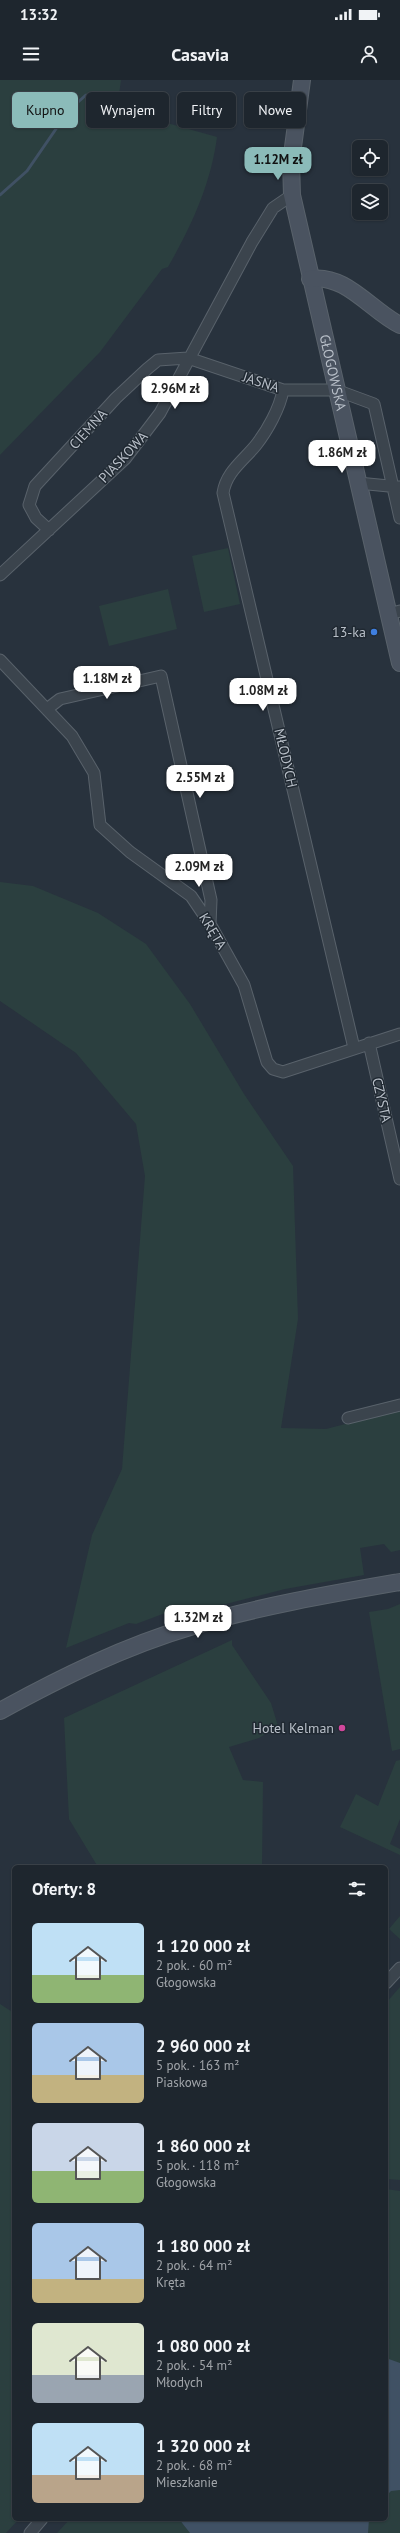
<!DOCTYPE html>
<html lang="pl">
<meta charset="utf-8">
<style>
:root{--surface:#1e262e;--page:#262e36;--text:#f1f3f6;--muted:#a1a5aa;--line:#3c434a;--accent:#8bbbb9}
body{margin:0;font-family:"PT Sans",sans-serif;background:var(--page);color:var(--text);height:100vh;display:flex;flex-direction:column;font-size:15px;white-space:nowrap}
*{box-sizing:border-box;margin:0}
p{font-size:13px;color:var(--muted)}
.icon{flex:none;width:22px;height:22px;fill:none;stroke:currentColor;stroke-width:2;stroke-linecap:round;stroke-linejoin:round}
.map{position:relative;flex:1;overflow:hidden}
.details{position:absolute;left:12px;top:1785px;width:376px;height:656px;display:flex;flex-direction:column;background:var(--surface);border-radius:6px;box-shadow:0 1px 3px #0004,0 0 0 1px var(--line)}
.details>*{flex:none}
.guide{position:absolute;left:12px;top:12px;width:376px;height:36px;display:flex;gap:8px}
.tools{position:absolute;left:352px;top:60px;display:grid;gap:8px}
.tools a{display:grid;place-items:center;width:36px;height:36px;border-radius:6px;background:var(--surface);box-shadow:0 1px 3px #0004,0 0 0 1px var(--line);font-size:20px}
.price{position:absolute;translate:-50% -34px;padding:0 9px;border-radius:8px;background:#fff;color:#222;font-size:13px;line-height:26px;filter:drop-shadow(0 1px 2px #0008)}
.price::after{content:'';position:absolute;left:50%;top:24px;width:12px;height:9px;margin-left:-6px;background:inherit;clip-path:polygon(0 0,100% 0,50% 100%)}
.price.on{background:var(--accent);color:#111}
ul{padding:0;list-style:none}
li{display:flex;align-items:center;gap:12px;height:100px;padding:0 20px}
li span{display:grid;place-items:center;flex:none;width:112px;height:80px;border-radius:6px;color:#555}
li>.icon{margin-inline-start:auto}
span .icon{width:48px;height:48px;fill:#fffc;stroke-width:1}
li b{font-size:17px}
h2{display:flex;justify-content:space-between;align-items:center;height:48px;padding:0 20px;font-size:17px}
.chip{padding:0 14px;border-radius:6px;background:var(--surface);box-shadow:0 1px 3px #0004,0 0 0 1px var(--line);font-size:14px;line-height:36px}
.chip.on{background:var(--accent);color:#111}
.status{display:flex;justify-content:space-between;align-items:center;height:28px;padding:0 20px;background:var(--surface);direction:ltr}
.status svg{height:11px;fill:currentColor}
header{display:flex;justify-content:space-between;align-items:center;height:52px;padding:0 20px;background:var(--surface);font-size:18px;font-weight:600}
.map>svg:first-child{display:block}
</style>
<div class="status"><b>13:32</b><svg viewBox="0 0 49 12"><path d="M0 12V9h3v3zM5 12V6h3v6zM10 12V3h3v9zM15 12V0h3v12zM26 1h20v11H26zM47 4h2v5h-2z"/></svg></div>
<header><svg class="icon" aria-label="menu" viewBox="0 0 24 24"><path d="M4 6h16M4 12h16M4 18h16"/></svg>Casavia<svg class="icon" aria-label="person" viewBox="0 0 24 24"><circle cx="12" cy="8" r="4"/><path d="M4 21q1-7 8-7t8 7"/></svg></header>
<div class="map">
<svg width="400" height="2453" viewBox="0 0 400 2453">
<rect width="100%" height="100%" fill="#28323d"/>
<!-- green -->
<path fill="#2b3f3f" d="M 0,0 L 121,0 L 117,29 L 217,57 C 211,104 191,147 168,187 L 162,189 L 100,272 L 0,375 Z
M 228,468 L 240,524 L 204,532 L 192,476 Z
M 168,509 L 177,549 L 109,566 L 99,526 Z
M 0,802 L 33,806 L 98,833 L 146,864 L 190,924 L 244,1014 L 293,1086 L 298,1239 L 281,1348 L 326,1349 L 400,1330 L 400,1470 L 391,1472 L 384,1464 L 360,1468 L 364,1495 L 285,1509 L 226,1524 L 204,1527 L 184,1526 L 136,1544 L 129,1543 L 66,1568 L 92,1455 L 122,1389 L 145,1096 L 136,1044 L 76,973 L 0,921 Z
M 400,1524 L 400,1669 L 392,1671 L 369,1532 L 388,1529 Z
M 232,1560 L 232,1565 L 271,1623 L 278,1646 L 259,1658 L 229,1667 L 243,1700 L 263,1702 L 262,1787 L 98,1787 L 69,1739 L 64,1638 Z
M 400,1680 L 400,1739 L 390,1764 L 400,1769 L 400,1775 L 340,1747 L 356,1714 L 378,1726 L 396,1681 Z
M 400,1836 L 400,1859 L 389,1849 Z
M 400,1907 L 400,2100 L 386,2099 L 386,1923 Z
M 0,1924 L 14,1933 L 14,2439 L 19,2439 L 6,2453 L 0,2453 Z
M 386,2109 L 400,2111 L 400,2453 L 57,2453 L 70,2439 L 386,2439 Z"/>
<!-- water -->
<path fill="#405164" d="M 386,2278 L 400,2283 L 400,2410 L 391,2411 L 386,2416 Z
M 179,2439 L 369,2439 L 368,2453 L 190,2453 Z"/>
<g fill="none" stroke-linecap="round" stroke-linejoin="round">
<!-- stream -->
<path stroke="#405164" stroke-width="3" d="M 0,115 L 27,91 L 69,30 L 86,15"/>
<defs>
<path id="street" d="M 283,310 C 280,328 267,351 256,365 C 243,381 226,392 223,413 L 354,968
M 358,403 L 399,407
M 49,450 L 36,438 L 29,425 L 35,406 L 116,318 L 147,289 L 158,280 L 188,278 L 283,310 L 336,310 L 374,324 L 400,438
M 0,495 L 125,379 L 160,333 L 252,162 L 273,128 L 292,115
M 389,534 L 400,531
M 0,580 L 72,656 L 94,693 L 100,745 L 130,772 L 191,816 L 210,844 L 244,905 L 267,982 L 273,989 L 283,992 L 400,954
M 47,629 L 60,619 L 161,596 L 211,820 L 210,844
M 369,963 L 400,1099
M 348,1338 L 400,1325
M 386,1903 L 400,1888
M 30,2453 L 42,2439"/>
<g id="secondary">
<path id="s1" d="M 302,0 L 291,82 L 292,115 L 400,583"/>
<path d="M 310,199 C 346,193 371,231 400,245"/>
<path d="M 0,1631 C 62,1597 125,1566 193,1546 C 261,1526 331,1514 400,1502"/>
</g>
</defs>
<!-- street casing -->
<use href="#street" stroke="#59626b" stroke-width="13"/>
<!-- secondary casing -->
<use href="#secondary" stroke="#59626b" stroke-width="18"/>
<!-- street -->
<use href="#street" stroke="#3b444d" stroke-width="11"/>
<!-- secondary -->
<use href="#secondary" stroke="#4a5360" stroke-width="16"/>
</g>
<!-- markers -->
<circle fill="#3f7fe0" stroke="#202932" stroke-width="1.5" cx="374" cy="552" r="4"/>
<circle fill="#d1479c" stroke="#202932" stroke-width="1.5" cx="342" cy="1648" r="4"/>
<g text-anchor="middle" stroke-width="3" stroke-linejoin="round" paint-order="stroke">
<!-- street labels -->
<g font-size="14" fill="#b8bfc8" stroke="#202932">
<text dy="5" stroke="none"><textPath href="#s1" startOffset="298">GŁOGOWSKA</textPath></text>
<text transform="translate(261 302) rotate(18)" y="5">JASNA</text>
<text transform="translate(88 349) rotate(-48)" y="5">CIEMNA</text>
<text transform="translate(123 377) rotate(-47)" y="5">PIASKOWA</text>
<text transform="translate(286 678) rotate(77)" y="5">MŁODYCH</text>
<text transform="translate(213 851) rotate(59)" y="5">KRĘTA</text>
<text transform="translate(382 1020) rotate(77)" y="5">CZYSTA</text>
</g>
<!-- poi labels -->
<g font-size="14" fill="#b8bfc8" stroke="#202932" text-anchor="end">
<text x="366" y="557">13-ka</text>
<text x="334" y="1653">Hotel Kelman</text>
</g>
</g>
</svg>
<div class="tools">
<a><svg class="icon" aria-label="locate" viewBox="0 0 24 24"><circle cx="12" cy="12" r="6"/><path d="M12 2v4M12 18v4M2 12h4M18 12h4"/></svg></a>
<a><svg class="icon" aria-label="layers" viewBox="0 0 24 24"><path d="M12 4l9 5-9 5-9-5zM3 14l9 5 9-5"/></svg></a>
</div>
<b class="price on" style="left:278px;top:101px">1.12M zł</b>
<b class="price" style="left:175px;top:330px">2.96M zł</b>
<b class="price" style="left:342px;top:394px">1.86M zł</b>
<b class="price" style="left:107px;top:620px">1.18M zł</b>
<b class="price" style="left:263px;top:632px">1.08M zł</b>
<b class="price" style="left:200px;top:719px">2.55M zł</b>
<b class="price" style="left:199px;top:808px">2.09M zł</b>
<b class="price" style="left:198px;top:1559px">1.32M zł</b>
<div class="guide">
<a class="chip on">Kupno</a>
<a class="chip">Wynajem</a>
<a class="chip">Filtry</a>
<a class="chip">Nowe</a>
</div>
<section class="details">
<h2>Oferty: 8<svg class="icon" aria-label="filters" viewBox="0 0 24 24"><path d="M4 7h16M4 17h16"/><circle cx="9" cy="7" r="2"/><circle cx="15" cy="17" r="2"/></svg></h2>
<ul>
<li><span style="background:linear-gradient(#bfe0f5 65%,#8fb573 0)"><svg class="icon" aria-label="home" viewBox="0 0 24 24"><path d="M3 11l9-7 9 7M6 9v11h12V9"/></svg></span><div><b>1 120 000 zł</b><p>2 pok. · 60 m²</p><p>Głogowska</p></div></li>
<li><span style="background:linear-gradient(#a9c7e8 65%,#c2b280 0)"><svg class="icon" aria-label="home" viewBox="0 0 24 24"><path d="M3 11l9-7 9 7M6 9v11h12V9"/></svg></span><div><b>2 960 000 zł</b><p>5 pok. · 163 m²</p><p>Piaskowa</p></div></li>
<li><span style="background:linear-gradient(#c9d6e8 60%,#8fb573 0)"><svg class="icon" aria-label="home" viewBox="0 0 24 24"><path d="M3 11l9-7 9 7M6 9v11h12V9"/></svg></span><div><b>1 860 000 zł</b><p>5 pok. · 118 m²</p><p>Głogowska</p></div></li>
<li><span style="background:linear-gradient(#a9c7e8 70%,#c2b280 0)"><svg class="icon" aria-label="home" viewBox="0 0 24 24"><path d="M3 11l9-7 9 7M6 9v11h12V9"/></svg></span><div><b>1 180 000 zł</b><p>2 pok. · 64 m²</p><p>Kręta</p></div></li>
<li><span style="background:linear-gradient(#dfe7d0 65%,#9aa5b1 0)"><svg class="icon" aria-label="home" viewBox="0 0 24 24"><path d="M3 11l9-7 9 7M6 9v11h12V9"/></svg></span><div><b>1 080 000 zł</b><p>2 pok. · 54 m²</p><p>Młodych</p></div></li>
<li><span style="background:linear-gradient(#bfe0f5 65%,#b9a48a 0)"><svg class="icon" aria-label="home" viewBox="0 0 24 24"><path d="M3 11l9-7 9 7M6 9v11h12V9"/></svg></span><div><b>1 320 000 zł</b><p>2 pok. · 68 m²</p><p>Mieszkanie</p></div></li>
</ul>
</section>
</div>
